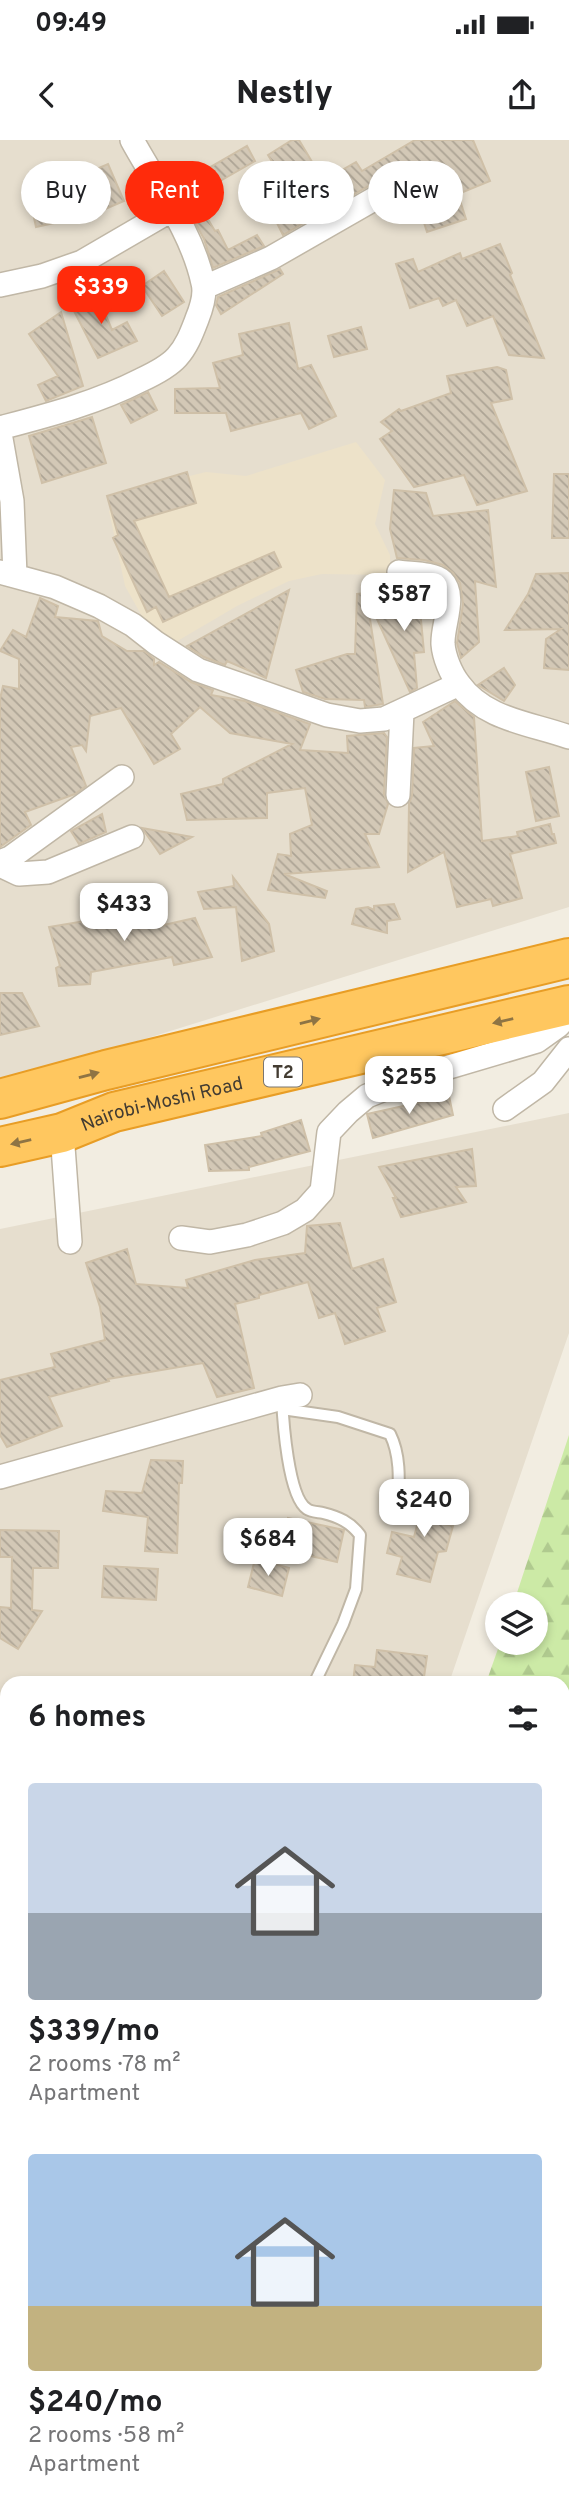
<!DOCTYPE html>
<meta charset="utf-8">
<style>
:root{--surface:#fff;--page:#f6f6f6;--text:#202124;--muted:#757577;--accent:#ff2b0b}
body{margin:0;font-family:Overpass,sans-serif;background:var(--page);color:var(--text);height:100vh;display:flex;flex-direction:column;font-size:26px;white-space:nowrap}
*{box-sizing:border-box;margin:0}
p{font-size:23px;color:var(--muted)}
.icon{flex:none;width:38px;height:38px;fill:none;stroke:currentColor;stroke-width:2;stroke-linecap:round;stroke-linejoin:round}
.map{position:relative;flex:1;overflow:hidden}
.drawer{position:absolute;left:0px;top:1536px;width:570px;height:842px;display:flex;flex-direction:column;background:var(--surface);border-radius:21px 21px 0 0;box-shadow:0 4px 10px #0003}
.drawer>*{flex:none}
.top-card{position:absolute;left:21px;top:21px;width:528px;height:63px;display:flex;gap:14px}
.tools{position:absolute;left:485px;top:1452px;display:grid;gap:14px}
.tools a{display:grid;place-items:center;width:63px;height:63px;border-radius:50%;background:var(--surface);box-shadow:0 4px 10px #0003;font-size:35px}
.price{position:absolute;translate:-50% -60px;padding:0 16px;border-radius:14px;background:#fff;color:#222;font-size:23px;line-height:46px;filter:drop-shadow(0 2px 4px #0008)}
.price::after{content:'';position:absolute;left:50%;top:42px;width:21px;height:16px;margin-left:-10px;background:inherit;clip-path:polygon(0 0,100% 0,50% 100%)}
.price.current{background:var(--accent);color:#fff}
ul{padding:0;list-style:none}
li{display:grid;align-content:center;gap:14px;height:371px;padding:0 28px}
li span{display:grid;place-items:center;height:217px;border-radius:7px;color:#555}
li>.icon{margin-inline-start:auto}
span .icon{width:126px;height:126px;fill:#fffc;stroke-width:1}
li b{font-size:30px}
h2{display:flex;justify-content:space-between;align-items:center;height:84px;padding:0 28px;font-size:30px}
.tag{padding:0 24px;border-radius:32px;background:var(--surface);box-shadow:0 4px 10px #0003;font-size:24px;line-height:63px}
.tag.current{background:var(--accent);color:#fff}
.status{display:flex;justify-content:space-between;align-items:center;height:49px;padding:0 35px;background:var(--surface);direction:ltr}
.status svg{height:19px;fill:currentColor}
header{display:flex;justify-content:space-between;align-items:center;height:91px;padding:0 28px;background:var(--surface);font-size:32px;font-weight:800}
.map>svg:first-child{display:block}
</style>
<div class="status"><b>09:49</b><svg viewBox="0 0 49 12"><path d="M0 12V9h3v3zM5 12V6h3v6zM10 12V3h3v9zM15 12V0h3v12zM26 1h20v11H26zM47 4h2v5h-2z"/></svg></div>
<header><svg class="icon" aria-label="back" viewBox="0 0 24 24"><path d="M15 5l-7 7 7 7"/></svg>Nestly<svg class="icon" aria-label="share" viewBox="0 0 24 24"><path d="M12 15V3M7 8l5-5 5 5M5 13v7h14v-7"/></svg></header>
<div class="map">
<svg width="569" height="2378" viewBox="0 0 569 2378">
<defs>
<pattern id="forest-firs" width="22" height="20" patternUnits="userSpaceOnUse" patternTransform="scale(1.75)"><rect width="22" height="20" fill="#cceaa6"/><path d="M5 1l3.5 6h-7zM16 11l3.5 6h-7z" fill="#b0ca8f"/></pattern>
<pattern id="building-back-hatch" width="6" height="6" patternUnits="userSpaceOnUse" patternTransform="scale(1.75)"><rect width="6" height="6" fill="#d3c8b6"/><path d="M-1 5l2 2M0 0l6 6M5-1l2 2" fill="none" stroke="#ada495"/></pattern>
</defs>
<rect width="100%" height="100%" fill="#f2ede1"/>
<!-- residential -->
<path fill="#e6dece" d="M 0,0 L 569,0 L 569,767 L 0,944 Z
M 569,973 L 569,1193 L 449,1543 L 7,1544 L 7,2371 L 271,2371 L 269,2378 L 0,2378 L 0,1089 Z"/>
<!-- education -->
<path fill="#ede2c9" d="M 356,302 L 385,340 L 375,384 L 390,415 L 390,435 L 322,434 L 289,441 L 237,466 L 174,503 L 148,487 L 125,446 L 109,371 L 173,340 L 206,332 L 246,336 Z"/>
<!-- forest -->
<path fill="url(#forest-firs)" d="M 569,1295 L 569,2378 L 239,2378 L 242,2371 L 564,2371 L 564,1544 L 486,1543 L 500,1503 L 536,1503 L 536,1465 L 513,1465 Z"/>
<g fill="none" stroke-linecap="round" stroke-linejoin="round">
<!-- river -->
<path stroke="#97d0f5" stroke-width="40" d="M 564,1981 L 569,1977
M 564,2336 L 569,2351"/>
</g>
<!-- building -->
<path fill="url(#building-back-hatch)" stroke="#cfc0a8" stroke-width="2" d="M 292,0 L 299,0 L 321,37 L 292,54 L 268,15 Z
M 415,0 L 473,0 L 490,41 L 458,54 L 466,79 L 427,92 L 407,30 L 385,42 L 374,43 L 335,65 L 321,42 L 356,22 L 362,31 Z
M 247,6 L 255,21 L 194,56 L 215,91 L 218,90 L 228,110 L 257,95 L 264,106 L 213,128 L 204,99 L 176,47 Z
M 108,24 L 124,61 L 82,79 L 81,77 L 36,87 L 31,64 L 72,55 L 66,42 Z
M 295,63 L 305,82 L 283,95 L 273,75 Z
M 500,104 L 512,133 L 510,135 L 544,218 L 509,215 L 493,176 L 467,186 L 456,160 L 443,166 L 439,158 L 410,168 L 396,124 L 413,119 L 418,132 L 460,113 L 462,119 Z
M 280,129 L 283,134 L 221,174 L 216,165 L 218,157 Z
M 164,131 L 184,162 L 162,176 L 142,146 Z
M 95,149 L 112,190 L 127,182 L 137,201 L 98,218 L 71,165 Z
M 61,172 L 83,246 L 46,261 L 38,245 L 58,236 L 29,194 Z
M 289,183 L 298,229 L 311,225 L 336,276 L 309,289 L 301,273 L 231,291 L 226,273 L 175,273 L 175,249 L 220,248 L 213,223 L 243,215 L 239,194 Z
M 361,187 L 367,209 L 334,217 L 328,196 Z
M 497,227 L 506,230 L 512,259 L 491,263 L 527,351 L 477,365 L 464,335 L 414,347 L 380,299 L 392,291 L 381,282 L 399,269 L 401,271 L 451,253 L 447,236 Z
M 148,252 L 157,270 L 131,283 L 121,265 Z
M 92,277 L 106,323 L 42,343 L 29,296 Z
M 187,332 L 196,363 L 134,381 L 169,457 L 274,412 L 281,427 L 163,482 L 156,467 L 147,472 L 113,398 L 118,395 L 107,356 Z
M 554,334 L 569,334 L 569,398 L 552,398 Z
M 394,350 L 426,353 L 433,376 L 488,370 L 496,447 L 475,441 L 479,502 L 461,518 L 457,503 L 463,464 L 460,443 L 453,433 L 443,425 L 424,420 L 397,418 L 390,389 Z
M 569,433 L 569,530 L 544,528 L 546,499 L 561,489 L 505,490 L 528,454 L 536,434 Z
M 403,447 L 418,448 L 424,512 L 414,513 L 417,548 L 410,552 L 372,468 L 402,469 Z
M 289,450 L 266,538 L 227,521 L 225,525 L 204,517 L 187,506 Z
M 366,453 L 383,564 L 365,567 L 364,560 L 325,559 L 303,552 L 296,530 L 347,514 L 355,514 L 357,454 Z
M 40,458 L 58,466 L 55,477 L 98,481 L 102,496 L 127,511 L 144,511 L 154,519 L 154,525 L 159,522 L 191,542 L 213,550 L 211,555 L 245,561 L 310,584 L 300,610 L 348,613 L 347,596 L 384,593 L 387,597 L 384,654 L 388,664 L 379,694 L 365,694 L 379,727 L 284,734 L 327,751 L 325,758 L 268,750 L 278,714 L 291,716 L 290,694 L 312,685 L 305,648 L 267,653 L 267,678 L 187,680 L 181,654 L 223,644 L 223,639 L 292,604 L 230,593 L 200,567 L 171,594 L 180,609 L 154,624 L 121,568 L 90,576 L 86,611 L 82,605 L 71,607 L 86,646 L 75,654 L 25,672 L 31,685 L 0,707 L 0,559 L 3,546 L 19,549 L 19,519 L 0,511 L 13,490 L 26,497 Z
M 504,528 L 515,545 L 504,561 L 478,545 Z
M 455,561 L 474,577 L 482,701 L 518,696 L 517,692 L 550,684 L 552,694 L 554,694 L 556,703 L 510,714 L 522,758 L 493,766 L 491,759 L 457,767 L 444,712 L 408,732 L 409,663 L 412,656 L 414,608 L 434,606 L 423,582 Z
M 549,627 L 559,676 L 536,681 L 526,632 Z
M 102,674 L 106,692 L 79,704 L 71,691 Z
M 142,688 L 192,697 L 160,714 Z
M 233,737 L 269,784 L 274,811 L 242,821 L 236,767 L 204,769 L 198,752 L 234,746 Z
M 151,757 L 155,787 L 195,778 L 212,817 L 174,825 L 172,817 L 91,832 L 90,844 L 59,846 L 56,828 L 60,826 L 49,787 L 133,773 L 130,759 Z
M 394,764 L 400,779 L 387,781 L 387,793 L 352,784 L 356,769 L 368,767 L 374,770 L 374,766 Z
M 0,853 L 22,853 L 39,886 L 0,895 Z
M 449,956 L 453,975 L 373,998 L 367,974 Z
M 301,980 L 310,1011 L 249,1027 L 249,1030 L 209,1031 L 205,1005 L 262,996 L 261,993 Z
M 472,1009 L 476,1046 L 456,1047 L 466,1062 L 401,1077 L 393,1058 L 396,1058 L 379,1027 Z
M 340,1083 L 352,1129 L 383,1119 L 396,1162 L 377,1168 L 385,1191 L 345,1204 L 335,1173 L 319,1178 L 308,1142 L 259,1155 L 259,1158 L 235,1164 L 254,1248 L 217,1257 L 203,1223 L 108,1239 L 109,1241 L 49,1257 L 62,1286 L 7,1307 L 0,1295 L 0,1240 L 55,1227 L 51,1214 L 105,1200 L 100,1167 L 86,1123 L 127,1109 L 136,1144 L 188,1148 L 186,1140 L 255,1120 L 305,1113 L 307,1086 Z
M 151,1320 L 183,1321 L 182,1343 L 179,1343 L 177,1413 L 145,1411 L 148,1377 L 103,1371 L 106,1351 L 142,1353 Z
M 427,1348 L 451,1355 L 444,1384 L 453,1386 L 446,1411 L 438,1412 L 430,1442 L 397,1434 L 402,1417 L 387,1413 L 392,1392 L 414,1397 Z
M 288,1378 L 344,1390 L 337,1422 L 280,1409 Z
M 0,1390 L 59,1391 L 58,1428 L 33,1428 L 32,1470 L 42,1471 L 18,1509 L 0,1498 L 0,1467 L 11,1468 L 12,1417 L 0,1417 Z
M 255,1419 L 289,1428 L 282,1456 L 248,1447 Z
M 104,1426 L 158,1429 L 156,1460 L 102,1457 Z
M 377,1510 L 427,1516 L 423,1544 L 353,1544 L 355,1525 L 375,1527 Z"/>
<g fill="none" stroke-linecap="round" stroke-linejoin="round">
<defs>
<path id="lane" d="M 282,1258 C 283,1280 288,1357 307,1369 C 311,1372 319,1372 323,1373 C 339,1377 350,1382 360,1395 L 356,1449 L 343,1484 L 314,1544
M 282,1269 L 338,1277 L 390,1294 C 401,1316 399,1342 398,1366
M 0,1818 L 7,1808"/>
<path id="street" d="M 0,145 L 42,136 L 82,122 L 173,69
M 205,147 L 271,118 L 381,55
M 0,288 C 49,275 96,263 141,240 C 154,234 168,227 177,217 C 187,206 192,192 197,179 C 201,169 206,154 203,143 C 192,91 157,46 132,0
M 0,293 L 12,361 L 15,435
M 0,432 L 55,447 L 99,466 L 133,485 L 156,503 L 198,530 L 327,575 L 360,581 L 384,579 L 459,544
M 399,432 C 411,434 433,433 442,441 C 457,456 442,485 443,504 C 444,517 451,534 459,544 C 485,580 530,583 569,597
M 398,655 L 402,572
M 0,722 L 10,718 L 122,637
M 0,725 L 19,734 L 48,732 L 132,697
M 505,969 L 543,942 L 569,909
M 62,993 L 70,1102
M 181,1098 L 210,1102 L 247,1095 L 283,1083 L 305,1070 L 322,1051 L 329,992 L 348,972 L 367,956 L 412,938 L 537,901 L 558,886 L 569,874
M 0,1337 L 282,1258 L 300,1255
M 0,1669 L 7,1670
M 0,1936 L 7,1939
M 154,2378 L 164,2377"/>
<g id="highway">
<path d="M 0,959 L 106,930 L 569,818"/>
<path id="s1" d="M 0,1007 L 62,993 L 114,972 L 569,865"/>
</g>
</defs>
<!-- lane casing -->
<use href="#lane" stroke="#c0b7a6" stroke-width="14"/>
<!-- street casing -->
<use href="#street" stroke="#c0b7a6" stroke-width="26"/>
<!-- highway casing -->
<use href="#highway" stroke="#e89d25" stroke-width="42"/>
<!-- lane -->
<use href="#lane" stroke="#fff" stroke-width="10"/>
<!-- street -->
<use href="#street" stroke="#fff" stroke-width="23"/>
<!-- highway -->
<use href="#highway" stroke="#ffc75f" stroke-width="38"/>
</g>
<!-- one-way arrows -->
<defs><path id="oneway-solid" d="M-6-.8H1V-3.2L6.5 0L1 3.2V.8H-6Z" transform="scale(1.75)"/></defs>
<g fill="#8e7444">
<use href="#oneway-solid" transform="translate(310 881) rotate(-14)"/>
<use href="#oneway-solid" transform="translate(503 881) rotate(167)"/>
<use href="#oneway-solid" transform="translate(89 935) rotate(-15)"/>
<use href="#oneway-solid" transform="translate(21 1002) rotate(167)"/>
</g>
<g text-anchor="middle" stroke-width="5" stroke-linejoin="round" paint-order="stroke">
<!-- shield labels -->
<rect fill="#fff" stroke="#7b7670" stroke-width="2" x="264" y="917.5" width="38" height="29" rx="5"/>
<g font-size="18" font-weight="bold" fill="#433c32">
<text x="283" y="938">T2</text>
</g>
<!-- street labels -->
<g font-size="19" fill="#433c32" stroke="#fff">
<text dy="7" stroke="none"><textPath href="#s1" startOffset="168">Nairobi-Moshi Road</textPath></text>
</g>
</g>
</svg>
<div class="tools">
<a><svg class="icon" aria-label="layers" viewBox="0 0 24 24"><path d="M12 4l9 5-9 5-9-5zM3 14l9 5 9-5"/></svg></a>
</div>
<b class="price current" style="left:101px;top:186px">$339</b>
<b class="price" style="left:404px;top:493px">$587</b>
<b class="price" style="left:124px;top:803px">$433</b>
<b class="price" style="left:409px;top:976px">$255</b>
<b class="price" style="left:424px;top:1399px">$240</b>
<b class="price" style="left:268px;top:1438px">$684</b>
<div class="top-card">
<a class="tag">Buy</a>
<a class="tag current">Rent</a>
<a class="tag">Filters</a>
<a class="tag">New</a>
</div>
<section class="drawer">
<h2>6 homes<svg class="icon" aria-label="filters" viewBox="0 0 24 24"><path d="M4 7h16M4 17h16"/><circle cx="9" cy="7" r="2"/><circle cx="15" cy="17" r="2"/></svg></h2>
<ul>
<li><span style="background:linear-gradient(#c9d6e8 60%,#9aa5b1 0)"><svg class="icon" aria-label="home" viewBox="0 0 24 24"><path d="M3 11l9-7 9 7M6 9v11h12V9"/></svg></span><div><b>$339/mo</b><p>2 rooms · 78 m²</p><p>Apartment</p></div></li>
<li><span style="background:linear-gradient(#a9c7e8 70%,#c2b280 0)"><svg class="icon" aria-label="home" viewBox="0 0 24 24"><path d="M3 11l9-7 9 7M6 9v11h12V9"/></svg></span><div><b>$240/mo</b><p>2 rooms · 58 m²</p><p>Apartment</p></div></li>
</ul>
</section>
</div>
